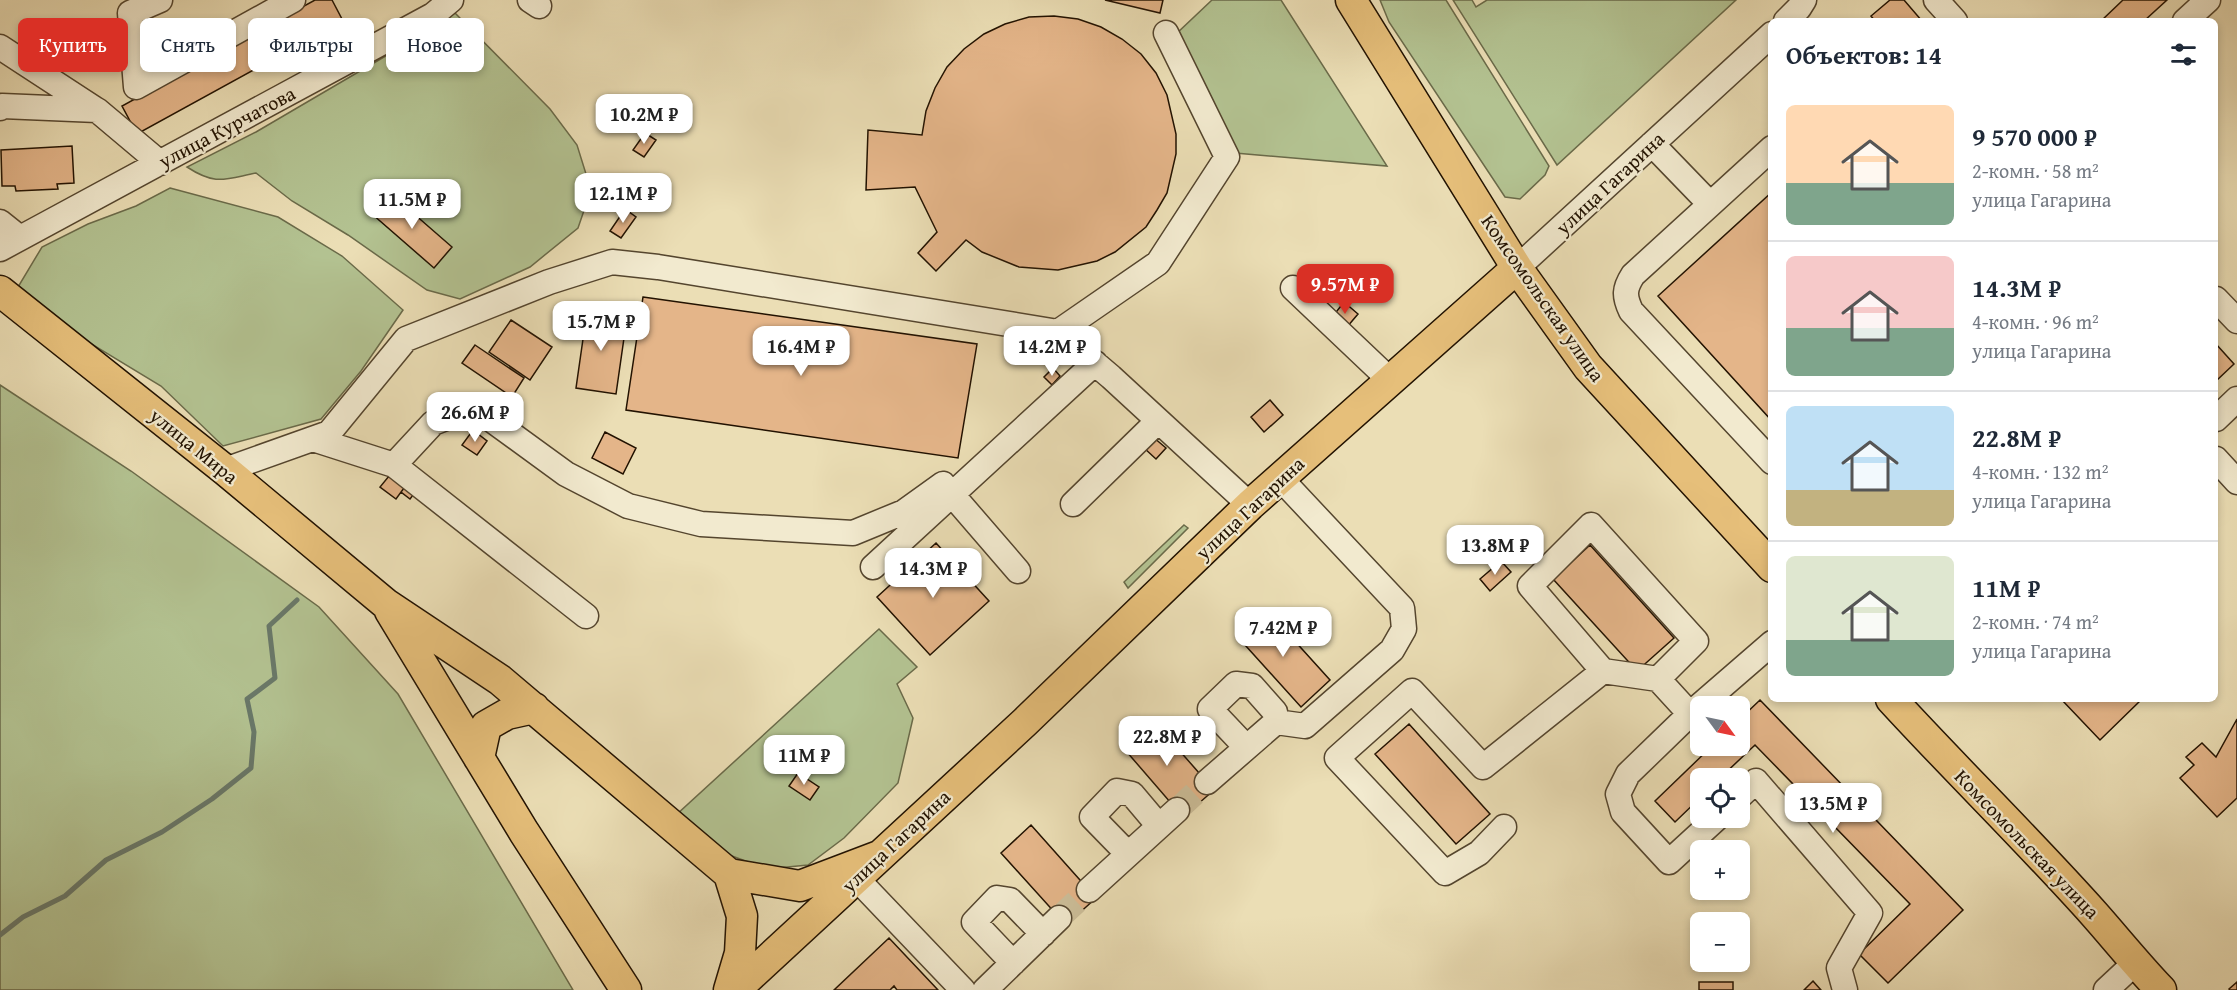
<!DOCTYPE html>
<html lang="ru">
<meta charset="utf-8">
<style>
:root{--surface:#fff;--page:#f2f2f3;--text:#1f2937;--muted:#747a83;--line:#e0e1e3;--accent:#d93025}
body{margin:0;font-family:"Gentium Book Plus",serif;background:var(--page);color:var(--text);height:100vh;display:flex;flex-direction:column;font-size:22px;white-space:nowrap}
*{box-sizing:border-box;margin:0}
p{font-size:20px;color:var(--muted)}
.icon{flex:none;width:33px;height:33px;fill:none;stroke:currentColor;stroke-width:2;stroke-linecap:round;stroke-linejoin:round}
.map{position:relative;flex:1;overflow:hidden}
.panel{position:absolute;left:1768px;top:18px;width:450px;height:684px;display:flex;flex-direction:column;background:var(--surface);border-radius:9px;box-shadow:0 3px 9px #0003}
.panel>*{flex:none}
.hud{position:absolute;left:18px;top:18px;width:570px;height:54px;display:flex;gap:12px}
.needle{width:39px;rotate:123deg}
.buttons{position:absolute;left:1690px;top:696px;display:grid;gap:12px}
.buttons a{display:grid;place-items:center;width:60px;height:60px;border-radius:9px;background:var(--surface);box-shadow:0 3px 9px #0003;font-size:30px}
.price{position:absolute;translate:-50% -51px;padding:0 14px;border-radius:12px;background:#fff;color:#222;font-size:20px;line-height:39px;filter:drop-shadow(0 2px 3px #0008)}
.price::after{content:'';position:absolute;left:50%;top:36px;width:18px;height:14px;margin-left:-9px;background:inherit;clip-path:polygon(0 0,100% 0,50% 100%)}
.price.current{background:var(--accent);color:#fff}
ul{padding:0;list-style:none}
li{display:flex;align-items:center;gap:18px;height:150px;padding:0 18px}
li+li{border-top:2px solid var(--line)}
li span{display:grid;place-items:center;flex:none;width:168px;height:120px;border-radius:9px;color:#555}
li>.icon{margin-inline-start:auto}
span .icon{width:72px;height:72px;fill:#fffc;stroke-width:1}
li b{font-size:26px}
h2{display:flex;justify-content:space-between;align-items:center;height:72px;padding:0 18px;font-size:26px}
.pill{padding:0 21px;border-radius:9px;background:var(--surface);box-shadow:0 3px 9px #0003;font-size:21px;line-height:54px}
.pill.current{background:var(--accent);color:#fff}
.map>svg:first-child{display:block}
</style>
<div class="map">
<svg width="2237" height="990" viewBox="0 0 2237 990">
<rect width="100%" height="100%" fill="#ebdeb5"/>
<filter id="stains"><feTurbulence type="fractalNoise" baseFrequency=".00333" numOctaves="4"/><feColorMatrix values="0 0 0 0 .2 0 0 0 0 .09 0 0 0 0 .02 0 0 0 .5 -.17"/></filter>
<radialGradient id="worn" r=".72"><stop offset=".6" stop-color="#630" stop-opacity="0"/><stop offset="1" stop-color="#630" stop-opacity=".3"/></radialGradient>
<!-- green -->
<path fill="#b3c291" stroke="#6a6a49" stroke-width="1.5" d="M 1212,0 L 1281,0 L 1387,166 L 1235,153 L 1174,36 Z
M 1380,0 L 1446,0 L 1549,166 L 1545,175 L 1520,199 L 1505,197 L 1389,22 Z
M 1453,0 L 1472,0 L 1476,7 L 1487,0 L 1736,0 L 1557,165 Z
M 455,13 L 550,109 L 577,145 L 591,190 L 578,228 L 530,267 L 460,299 L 427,290 L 348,235 L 292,201 L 256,173 C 225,179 216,186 187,167 L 256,132 L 430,30 Z
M 170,188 L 278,217 L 342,256 L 403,310 L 361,371 L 321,419 L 223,446 L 161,386 L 32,308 L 18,287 L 42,247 L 88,224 L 136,206 Z
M 0,385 L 131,471 L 319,607 L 398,694 L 573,990 L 0,990 Z
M 1184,525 L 1188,528 L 1128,588 L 1124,582 Z
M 879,629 L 917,667 L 897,684 L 913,718 L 898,783 L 844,838 L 808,865 L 767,869 L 732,856 L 675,816 Z"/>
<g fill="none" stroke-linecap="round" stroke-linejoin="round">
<!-- stream -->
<path stroke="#697869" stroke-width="5" d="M 0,935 L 23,917 L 65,896 L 106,860 L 162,832 L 212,799 L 251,768 L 254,732 L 247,699 L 275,678 L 269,626 L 297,600"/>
</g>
<!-- building -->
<path fill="#e4b589" stroke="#221201" stroke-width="1.5" d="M 315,0 L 332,0 L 343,21 L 137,134 L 122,106 Z
M 1105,0 L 1163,0 L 1160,13 Z
M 1890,0 L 1904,0 L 1922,21 L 1875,21 L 1871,16 Z
M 2123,0 L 2167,0 L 2144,21 L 2101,21 Z
M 1054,16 L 1078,19 L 1101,27 L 1122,39 L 1141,54 L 1156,73 L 1167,95 L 1176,134 L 1176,154 L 1167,193 L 1157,210 L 1146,227 L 1115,252 L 1097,261 L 1058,270 L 1019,267 L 982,252 L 966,240 L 936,271 L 918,253 L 937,232 L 915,187 L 866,190 L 868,130 L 922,135 L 926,111 L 935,88 L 947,67 L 964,49 L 984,34 L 1005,24 L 1029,17 Z
M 645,133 L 656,140 L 644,157 L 633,150 Z
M 72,146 L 74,183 L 57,184 L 58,189 L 16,191 L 15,186 L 2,186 L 1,150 Z
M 1772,192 L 1772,421 L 1658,296 Z
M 390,193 L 452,247 L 434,268 L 372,214 Z
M 625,209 L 636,217 L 621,238 L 610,231 Z
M 643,297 L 977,344 L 958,458 L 626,410 Z
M 1344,302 L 1358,314 L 1347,327 L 1333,316 Z
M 587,311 L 627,317 L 616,394 L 576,388 Z
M 511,320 L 552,347 L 530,380 L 489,352 Z
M 2216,344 L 2234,364 L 2216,381 Z
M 475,345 L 524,378 L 512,397 L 462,363 Z
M 1053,368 L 1060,376 L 1052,385 L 1044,377 Z
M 1270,400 L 1283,415 L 1264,432 L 1251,417 Z
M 473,430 L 487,441 L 477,455 L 462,445 Z
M 605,432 L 636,448 L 623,474 L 592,458 Z
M 1153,437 L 1166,448 L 1156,459 L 1144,448 Z
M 389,476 L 404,488 L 396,499 L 380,487 Z
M 408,483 L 417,490 L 410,499 L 401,492 Z
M 936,543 L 989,601 L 930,655 L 877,597 Z
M 1590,545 L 1674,638 L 1637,671 L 1553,579 Z
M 1501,561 L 1511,572 L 1490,591 L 1480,579 Z
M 1265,608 L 1330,680 L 1301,707 L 1236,635 Z
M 2061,699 L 2142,699 L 2100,740 Z
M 1760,700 L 1963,910 L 1888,983 L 1859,954 L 1910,904 L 1755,745 L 1720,778 L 1701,778 L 1701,797 L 1675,822 L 1655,801 L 1712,746 L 1740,746 L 1740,719 Z
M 1150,717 L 1214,790 L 1183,817 L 1120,744 Z
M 2237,719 L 2237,798 L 2217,817 L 2180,778 L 2194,765 L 2186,757 L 2202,743 L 2216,757 Z
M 1409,724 L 1490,814 L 1456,844 L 1375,754 Z
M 798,773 L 819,787 L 810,800 L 789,786 Z
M 1031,825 L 1096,898 L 1066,925 L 1001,853 Z
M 889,938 L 938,990 L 897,990 L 894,986 L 890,990 L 834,990 Z
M 1813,981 L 1821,990 L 1804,990 Z
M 1699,982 L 1733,982 L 1733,990 L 1699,990 Z
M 2237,982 L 2237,990 L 2230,990 L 2229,989 Z"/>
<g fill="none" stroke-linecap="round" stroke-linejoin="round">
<!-- minor-tunnel -->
<path stroke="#cdbf9a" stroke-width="24" stroke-dasharray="24 12" stroke-linecap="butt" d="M 1177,810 L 1207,782
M 1059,918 L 1089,890"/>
<defs>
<path id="minor" d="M 160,0 L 130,13 L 136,87 L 293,0
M 530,0 L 539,6
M 1936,0 L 1955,21
M 1786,21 L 1799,8 L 1804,0
M 2185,21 L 2208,0
M 0,47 L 95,109
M 0,108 L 2,106 L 97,110 L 160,163
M 1652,144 L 1710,204
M 1772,148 L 1633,275 C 1624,289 1624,296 1631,311 L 1772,462
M 0,222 L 20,238
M 0,249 L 433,15 L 451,0
M 1517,268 L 1772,34
M 1293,288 L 1391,381
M 2216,299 L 2237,321
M 1058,332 L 1158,263 L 1227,157 L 1166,33
M 2216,419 L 2237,399
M 313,439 L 394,465 L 433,423 L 474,407 L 566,474 L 628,506 L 701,524 L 853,533 L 904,512 L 943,484 L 1018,571
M 2216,459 L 2237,482
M 394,465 L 586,616
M 225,470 L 329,433 L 406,339 L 549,282 L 612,262 L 658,267 L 1058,332 L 1111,377 L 1250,505
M 1073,504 L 1158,421
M 873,567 L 1095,363
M 1658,679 L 1696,641 L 1591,525 L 1530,586 L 1603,671 L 1658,679 L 1690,714
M 1246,747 L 1210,709 L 1236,684 L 1252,686 L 1275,712 L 1276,722
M 1207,782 L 1276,722 L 1305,726 L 1392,650 L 1404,629 L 1402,608 L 1280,478
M 1740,796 L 1756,781 L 1870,913 L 1839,968 L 1845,990
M 1717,818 L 1669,862 L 1623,812 L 1618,794 L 1628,774 L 1690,714 L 1772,643
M 1504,827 L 1479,853 L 1445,873 L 1337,758 L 1412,691 L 1483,767 L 1603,671
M 1128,854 L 1092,817 L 1117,791 L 1132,794 L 1159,826
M 856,878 L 963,990
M 1089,890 L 1177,810
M 1013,963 L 974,922 L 997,898 L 1010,900 L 1043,934
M 985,990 L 1059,918
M 2106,990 L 2135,963"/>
<path id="major" d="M 1351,0 L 1517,268 L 1588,367 L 1772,567
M 0,291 L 225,470 L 386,604 L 500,680 L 729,874 L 800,886 L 879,856
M 390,611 L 524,832 L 626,990
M 1891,699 C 1958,772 2029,841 2095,915 C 2117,940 2138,966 2161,990
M 479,758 L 486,726 L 507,714 L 534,708
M 729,874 L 742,916 L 740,953 L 729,990
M 735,990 L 1025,722 L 1250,505 L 1517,268"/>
</defs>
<!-- minor casing -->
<use href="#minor" stroke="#54452e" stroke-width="27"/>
<!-- major casing -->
<use href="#major" stroke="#221201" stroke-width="33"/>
<!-- minor -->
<use href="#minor" stroke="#f2eacf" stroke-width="24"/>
<!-- major -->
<use href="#major" stroke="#e6bf7a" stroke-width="30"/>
</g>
<g text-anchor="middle" stroke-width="4.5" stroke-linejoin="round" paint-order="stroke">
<!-- street labels -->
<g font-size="20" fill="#221201" stroke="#f2eacf">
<text transform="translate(227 127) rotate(-28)" y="7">улица Курчатова</text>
<text transform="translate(1610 183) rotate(-43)" y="7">улица Гагарина</text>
<text transform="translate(1543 298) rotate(55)" y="7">Комсомольская улица</text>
<text transform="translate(194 446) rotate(39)" y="7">улица Мира</text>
<text transform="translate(1250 508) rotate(-43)" y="7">улица Гагарина</text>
<text transform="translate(896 841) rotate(-43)" y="7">улица Гагарина</text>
<text transform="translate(2027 844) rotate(46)" y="7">Комсомольская улица</text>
</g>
</g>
<rect width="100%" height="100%" filter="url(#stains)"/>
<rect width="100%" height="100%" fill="url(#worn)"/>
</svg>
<div class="buttons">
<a><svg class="needle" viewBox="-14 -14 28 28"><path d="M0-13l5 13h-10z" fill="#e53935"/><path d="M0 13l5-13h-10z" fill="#747a83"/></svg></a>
<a><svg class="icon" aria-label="locate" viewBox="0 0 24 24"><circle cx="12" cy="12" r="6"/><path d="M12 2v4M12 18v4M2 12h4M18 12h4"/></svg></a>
<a>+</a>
<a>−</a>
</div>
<b class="price" style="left:644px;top:145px">10.2M ₽</b>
<b class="price" style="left:623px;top:224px">12.1M ₽</b>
<b class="price" style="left:412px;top:230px">11.5M ₽</b>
<b class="price current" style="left:1345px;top:315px">9.57M ₽</b>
<b class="price" style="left:601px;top:352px">15.7M ₽</b>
<b class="price" style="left:801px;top:377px">16.4M ₽</b>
<b class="price" style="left:1052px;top:377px">14.2M ₽</b>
<b class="price" style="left:475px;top:443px">26.6M ₽</b>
<b class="price" style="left:1495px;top:576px">13.8M ₽</b>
<b class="price" style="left:933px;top:599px">14.3M ₽</b>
<b class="price" style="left:1283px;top:658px">7.42M ₽</b>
<b class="price" style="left:1167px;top:767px">22.8M ₽</b>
<b class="price" style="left:804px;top:786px">11M ₽</b>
<b class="price" style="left:1833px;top:834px">13.5M ₽</b>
<div class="hud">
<a class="pill current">Купить</a>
<a class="pill">Снять</a>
<a class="pill">Фильтры</a>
<a class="pill">Новое</a>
</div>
<section class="panel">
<h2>Объектов: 14<svg class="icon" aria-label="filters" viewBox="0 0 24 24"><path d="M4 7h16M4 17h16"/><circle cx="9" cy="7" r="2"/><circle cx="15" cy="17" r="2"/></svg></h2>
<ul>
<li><span style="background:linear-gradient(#ffd9b3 65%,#7fa58c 0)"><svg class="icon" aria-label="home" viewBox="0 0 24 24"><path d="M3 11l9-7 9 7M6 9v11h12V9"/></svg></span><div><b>9 570 000 ₽</b><p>2-комн. · 58 m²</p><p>улица Гагарина</p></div></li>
<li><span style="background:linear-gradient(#f6c9c9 60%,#7fa58c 0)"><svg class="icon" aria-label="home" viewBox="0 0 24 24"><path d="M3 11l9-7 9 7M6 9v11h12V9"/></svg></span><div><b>14.3M ₽</b><p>4-комн. · 96 m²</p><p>улица Гагарина</p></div></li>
<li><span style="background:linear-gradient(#bfe0f5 70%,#c2b280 0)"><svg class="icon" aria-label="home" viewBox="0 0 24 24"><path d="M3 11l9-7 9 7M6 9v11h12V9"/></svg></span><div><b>22.8M ₽</b><p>4-комн. · 132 m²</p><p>улица Гагарина</p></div></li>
<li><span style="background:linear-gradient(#dfe7d0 70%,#7fa58c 0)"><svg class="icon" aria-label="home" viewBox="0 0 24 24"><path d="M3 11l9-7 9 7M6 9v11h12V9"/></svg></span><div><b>11M ₽</b><p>2-комн. · 74 m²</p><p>улица Гагарина</p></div></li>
</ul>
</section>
</div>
